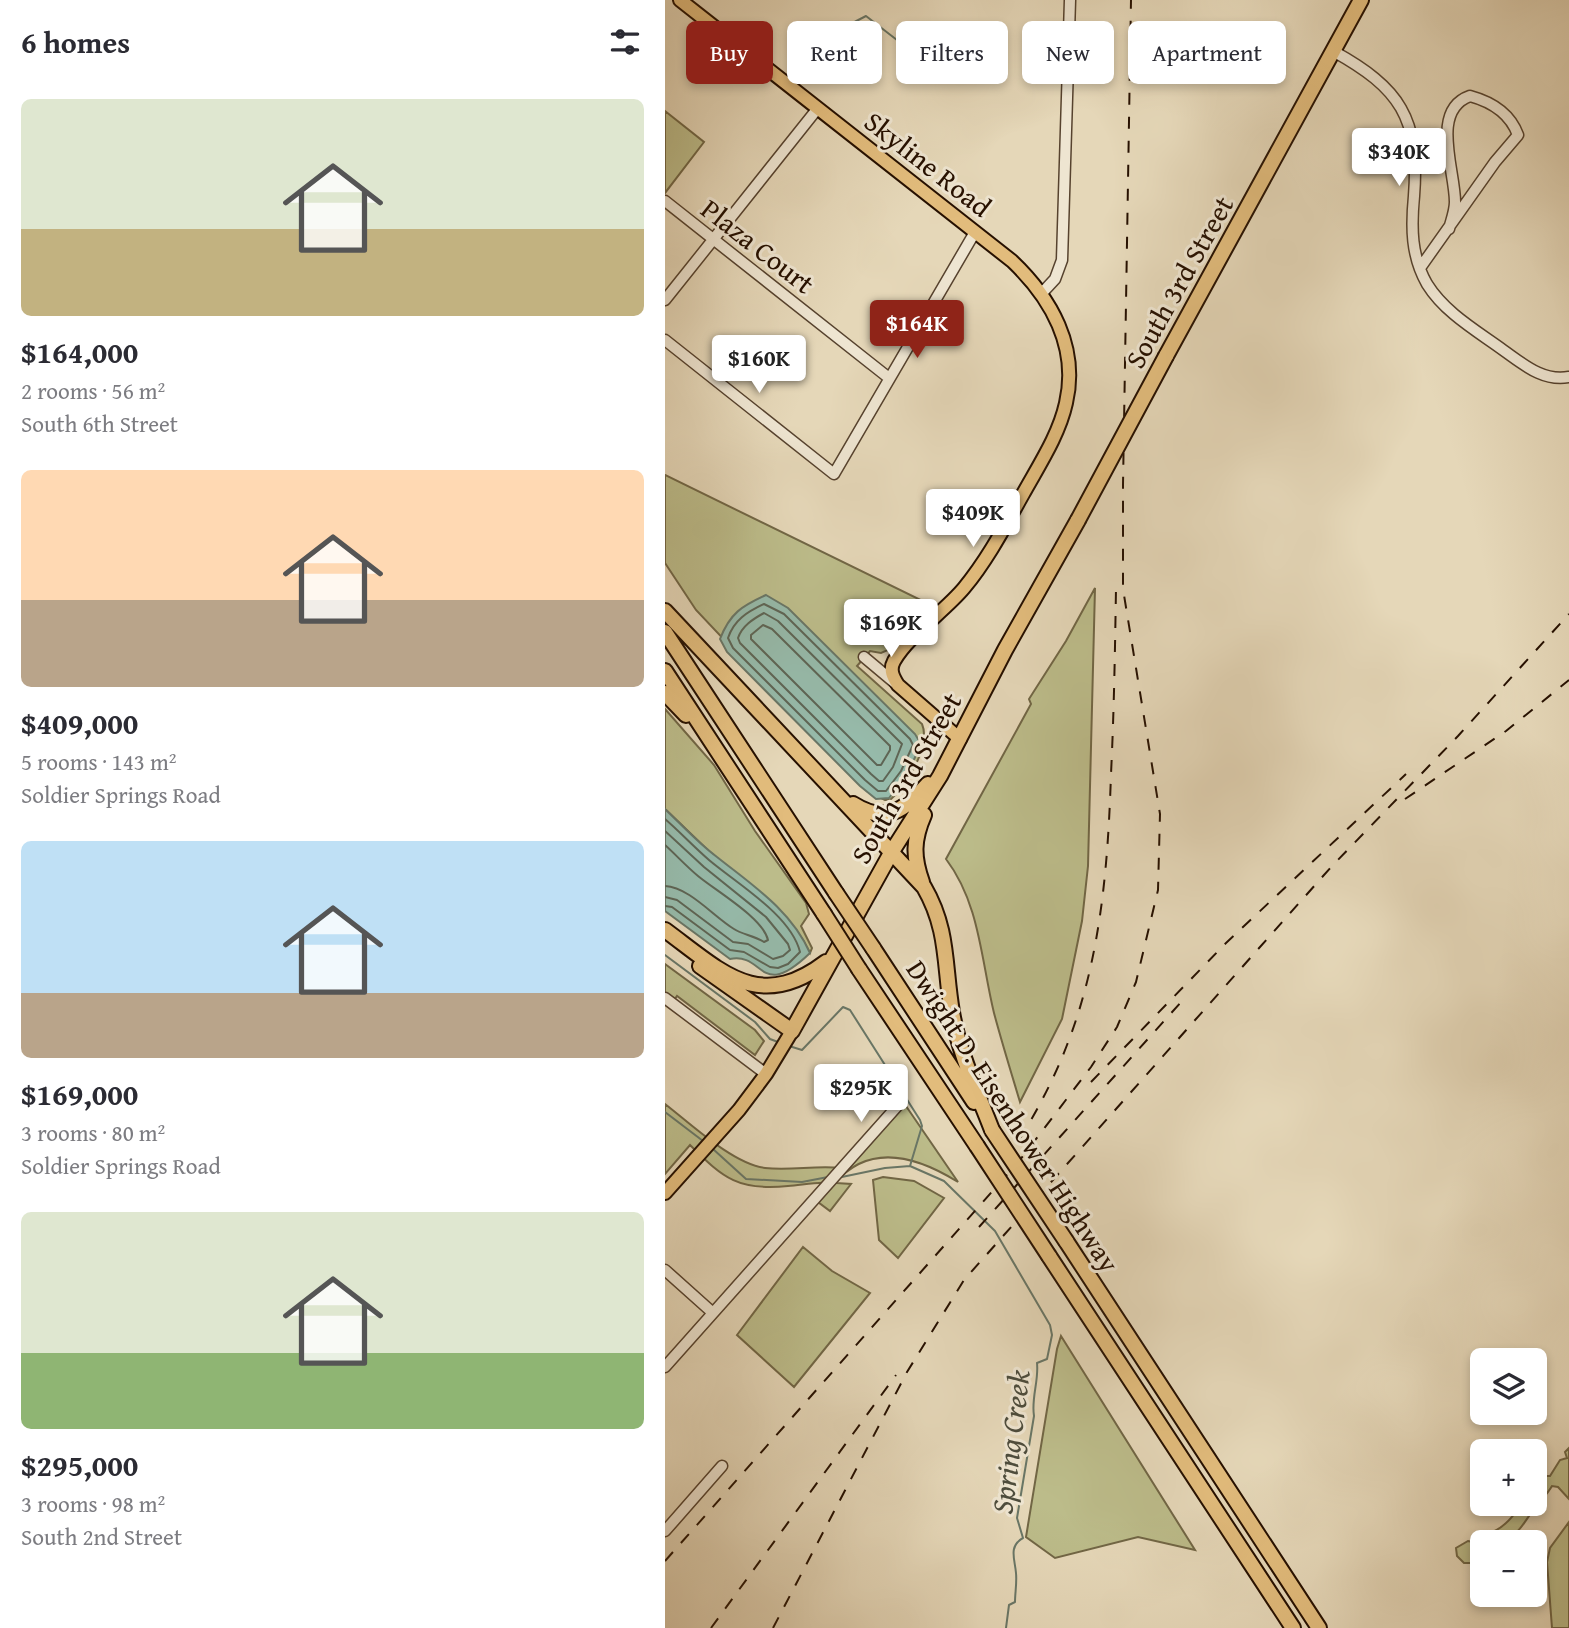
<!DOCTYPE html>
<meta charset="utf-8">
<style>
:root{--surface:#fff;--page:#f7f7f7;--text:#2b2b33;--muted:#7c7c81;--accent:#8f2418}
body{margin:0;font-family:"Gentium Book Plus",serif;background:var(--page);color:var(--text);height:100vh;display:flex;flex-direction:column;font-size:26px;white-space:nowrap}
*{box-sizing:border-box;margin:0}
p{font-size:23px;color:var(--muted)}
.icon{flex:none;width:38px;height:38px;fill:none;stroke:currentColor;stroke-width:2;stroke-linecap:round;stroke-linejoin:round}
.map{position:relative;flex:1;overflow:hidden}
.details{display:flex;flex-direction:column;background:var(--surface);width:665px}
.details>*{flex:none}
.hud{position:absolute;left:21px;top:21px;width:665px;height:63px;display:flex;gap:14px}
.tools{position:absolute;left:805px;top:1348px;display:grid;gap:14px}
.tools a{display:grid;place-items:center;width:77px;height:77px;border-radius:10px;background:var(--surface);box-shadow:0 4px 10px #0003;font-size:35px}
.price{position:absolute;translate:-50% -60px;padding:0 16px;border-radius:7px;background:#fff;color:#222;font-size:23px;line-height:46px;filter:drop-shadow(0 2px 4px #0008)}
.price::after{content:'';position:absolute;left:50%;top:42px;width:21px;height:16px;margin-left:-10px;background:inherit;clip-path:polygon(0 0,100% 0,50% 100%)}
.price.on{background:var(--accent);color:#fff}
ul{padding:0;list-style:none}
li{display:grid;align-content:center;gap:14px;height:371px;padding:0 21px}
li span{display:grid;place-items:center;height:217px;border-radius:10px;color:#555}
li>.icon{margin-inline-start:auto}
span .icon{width:126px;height:126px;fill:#fffc;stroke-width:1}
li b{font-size:30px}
h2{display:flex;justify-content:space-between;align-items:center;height:84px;padding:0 21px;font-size:30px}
.chip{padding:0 24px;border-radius:10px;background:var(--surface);box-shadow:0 4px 10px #0003;font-size:24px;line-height:63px}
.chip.on{background:var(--accent);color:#fff}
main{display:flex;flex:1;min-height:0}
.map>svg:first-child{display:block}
</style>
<main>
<section class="details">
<h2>6 homes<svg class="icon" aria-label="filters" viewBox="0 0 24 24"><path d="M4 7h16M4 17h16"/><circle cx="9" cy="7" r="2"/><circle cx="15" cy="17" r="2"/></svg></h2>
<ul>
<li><span style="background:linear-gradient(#dfe7d0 60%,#c2b280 0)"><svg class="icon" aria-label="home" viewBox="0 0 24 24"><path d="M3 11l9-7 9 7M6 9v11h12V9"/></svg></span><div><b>$164,000</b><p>2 rooms · 56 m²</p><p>South 6th Street</p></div></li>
<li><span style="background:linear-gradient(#ffd9b3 60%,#b9a48a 0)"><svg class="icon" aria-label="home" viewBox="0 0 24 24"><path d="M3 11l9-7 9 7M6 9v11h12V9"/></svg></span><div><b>$409,000</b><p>5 rooms · 143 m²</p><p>Soldier Springs Road</p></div></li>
<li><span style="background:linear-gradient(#bfe0f5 70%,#b9a48a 0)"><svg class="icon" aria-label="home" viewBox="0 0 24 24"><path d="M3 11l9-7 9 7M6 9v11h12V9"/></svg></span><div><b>$169,000</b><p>3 rooms · 80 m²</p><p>Soldier Springs Road</p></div></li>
<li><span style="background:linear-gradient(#dfe7d0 65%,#8fb573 0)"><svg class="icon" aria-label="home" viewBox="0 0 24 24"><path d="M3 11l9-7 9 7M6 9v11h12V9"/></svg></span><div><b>$295,000</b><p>3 rooms · 98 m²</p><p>South 2nd Street</p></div></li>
</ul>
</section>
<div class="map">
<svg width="904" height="1628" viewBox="0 0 904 1628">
<rect width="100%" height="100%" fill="#e5d7b8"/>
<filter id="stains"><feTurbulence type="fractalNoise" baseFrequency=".00286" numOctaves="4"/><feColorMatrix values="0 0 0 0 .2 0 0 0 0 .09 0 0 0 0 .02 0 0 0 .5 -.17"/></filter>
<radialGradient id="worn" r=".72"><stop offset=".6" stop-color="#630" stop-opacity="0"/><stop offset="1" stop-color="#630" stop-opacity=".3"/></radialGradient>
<!-- green -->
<path fill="#bcbc8a" stroke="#716645" stroke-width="2" d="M 0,111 L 39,142 L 0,193 Z
M 0,475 L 268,606 L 223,650 L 216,653 L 205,651 L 192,666 L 257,724 C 266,745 242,786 225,800 L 220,800 L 203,792 L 31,610 L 0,563 Z
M 430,588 L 423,866 L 417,921 L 397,1019 L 355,1102 C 346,1072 337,1043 329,1013 C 316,960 315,904 281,859 L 366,704 L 364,699 L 401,641 Z
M 0,709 L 49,765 L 90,831 L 141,903 L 144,914 L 136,926 L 147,948 L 145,953 C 125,910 82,884 47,854 C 31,839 16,824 0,809 Z
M 0,964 L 90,1030 L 99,1041 L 90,1055 L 12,996 L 7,1003 L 0,998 Z
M 230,1090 L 293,1182 C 253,1157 205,1142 170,1183 L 186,1184 L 165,1211 L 149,1199 L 163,1183 C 150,1182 137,1185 123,1186 C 74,1191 59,1179 25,1145 L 0,1174 L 0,1104 C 26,1124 68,1164 100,1168 C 126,1171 151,1165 176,1168 L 234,1103 Z
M 218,1177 L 249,1181 L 279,1198 L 233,1258 L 214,1240 L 208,1180 Z
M 138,1247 L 167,1271 L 205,1293 L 129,1387 L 72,1335 Z
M 396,1336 L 530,1550 L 473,1537 L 390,1558 L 361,1537 L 392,1349 Z
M 904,1448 L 904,1499 L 893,1487 L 887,1486 C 883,1493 878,1498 873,1504 C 855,1525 855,1542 822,1542 L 822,1534 C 839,1529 847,1517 858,1503 L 870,1503 L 870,1488 L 879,1476 L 885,1476 L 895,1460 L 902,1458 L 900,1452 Z
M 904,1522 L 904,1628 L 887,1628 L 882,1562 L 885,1548 Z
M 803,1541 L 817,1544 L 817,1557 L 806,1563 L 799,1563 L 792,1556 L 791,1548 Z"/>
<!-- water -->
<path fill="#96baaa" stroke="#697666" stroke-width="2" d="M 101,595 L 123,608 L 250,734 L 256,744 L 242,775 L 224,798 L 211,799 L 195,786 L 62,652 L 55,639 C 65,613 77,606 101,595 Z
M 0,809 C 17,825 33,843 52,857 C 87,885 126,910 145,953 C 94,1002 100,952 65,959 L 0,911 Z"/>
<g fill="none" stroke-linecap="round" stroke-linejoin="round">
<!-- shore -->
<path stroke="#5e6555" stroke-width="2" d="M 99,604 L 119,614 L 245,739 L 248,745 L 236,771 L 221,791 L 213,791 L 200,780 L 68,648 L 63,638 C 69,620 82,612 99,604 Z
M 99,613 L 113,621 L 237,744 L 228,767 L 218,781 L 214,781 L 206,774 L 75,643 L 73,638 C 77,626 88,619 99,613 Z
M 98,625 L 107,629 L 225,746 L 225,750 L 216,765 L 212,765 L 86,639 L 86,635 Z
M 0,819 C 15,832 29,847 44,860 C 71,883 126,915 135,952 L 123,964 L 113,968 L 105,967 L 79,952 L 65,950 L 7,907 L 0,906
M 0,831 L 39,867 L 101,917 L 123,944 L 125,950 L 118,956 L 108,959 L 83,944 L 68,942 L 12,900 L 0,897
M 0,845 C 11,855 22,867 33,876 C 51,891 98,918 103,940 L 99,942 C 90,936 76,934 69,929 C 49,917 24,887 0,886"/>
<!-- stream -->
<path stroke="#697666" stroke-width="2" d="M 155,60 C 164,35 179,27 201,16 L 250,54
M 0,955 L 90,1022 L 105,1039 L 113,1042
M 124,1046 L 137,1050 L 178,1007 L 185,1010 L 255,1120 L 257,1126 L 245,1166
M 0,1112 L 38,1141
M 48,1149 L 81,1179 L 137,1182 L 163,1177
M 172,1178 L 220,1168 L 245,1166 L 279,1181 L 330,1231 L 385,1325 L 387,1335 L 382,1359 L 372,1363 C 374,1381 366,1398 369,1416 L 352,1518 L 358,1538 C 343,1546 350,1560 351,1573 C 352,1583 350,1593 350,1602 L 344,1605 L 341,1628"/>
<defs>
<path id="minor" d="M 668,51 C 735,88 755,118 749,196 C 746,227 746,256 762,284 C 780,313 812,331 838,350 C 858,364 878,382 904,377
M 0,201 L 224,378
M 755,268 L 830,162 L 853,135 C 845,113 827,102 805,96 C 765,110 790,170 790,202 C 790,211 786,221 784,229
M 377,293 L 390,279 L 397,260 L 405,0
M 0,300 L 153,108
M 0,340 L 169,474 L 310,232
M 199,657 L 230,683
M 0,998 L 101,1074
M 0,1270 L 48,1313
M 0,1367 L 235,1103
M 0,1531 L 57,1466"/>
<path id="major" d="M 15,0 L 347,261 C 386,298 414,347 401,403 C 394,435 374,465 358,494 C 340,526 323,559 299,588 C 280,611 243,636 229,661 C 224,670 228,677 233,685 L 295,739
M 0,1193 L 74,1110 L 101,1074 L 127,1031"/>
<path id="highway" d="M 501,356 L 696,0
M 0,611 L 259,887 C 284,930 279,966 287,1012 C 294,1053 312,1091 327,1130
M 0,632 L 171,893
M 0,671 L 159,914
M 0,693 L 21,715
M 188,804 C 221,825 240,810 263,784
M 257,882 C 248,857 248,840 259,815
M 0,930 C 57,972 94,1013 161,962
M 208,948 L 309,1102
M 35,966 L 127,1031
M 194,969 L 312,1146
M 127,1031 L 226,853 L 275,776 L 340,650 L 413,520
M 401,1241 L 654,1628
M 384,1256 L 628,1628"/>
</defs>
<!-- minor casing -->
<use href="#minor" stroke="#56422e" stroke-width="13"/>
<!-- major casing -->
<use href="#major" stroke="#261000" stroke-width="16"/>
<!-- highway casing -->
<use href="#highway" stroke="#261000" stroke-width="18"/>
<!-- minor -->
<use href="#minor" stroke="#eee5d1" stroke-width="10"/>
<!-- major -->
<use href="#major" stroke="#e2bc7c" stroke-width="12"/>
<!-- highway -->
<use href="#highway" stroke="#e2bc7c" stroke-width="14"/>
<!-- rail -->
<path stroke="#261000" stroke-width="2" stroke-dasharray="12 12" stroke-linecap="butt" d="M 740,799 L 841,731 L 904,680
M 426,1082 L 561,943 L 741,774
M 327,1179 C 357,1139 384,1092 402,1045 C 436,958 443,865 446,774 C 449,712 450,650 451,588
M 314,1227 L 517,1001
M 0,1561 L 355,1160 L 426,1067 L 452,1027 L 471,982 L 493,890 L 495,814 L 458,589 L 458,485 L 466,0
M 46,1628 L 231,1375
M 108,1628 L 242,1372 L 299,1280 L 667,866 L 793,736 L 904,614"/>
<defs>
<path id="highway-bridge" d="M 413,520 L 501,356
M 171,893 L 208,948
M 159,914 L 194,969
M 327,1130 L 401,1241
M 312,1146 L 384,1256"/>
</defs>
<!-- highway-bridge casing -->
<use href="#highway-bridge" stroke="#261000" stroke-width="18" stroke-linecap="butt"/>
<!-- highway-bridge -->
<use href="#highway-bridge" stroke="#e2bc7c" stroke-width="14"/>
</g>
<g text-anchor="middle" stroke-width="6" stroke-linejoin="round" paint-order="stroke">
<!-- street labels -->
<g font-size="28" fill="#261000" stroke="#eee5d1">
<text transform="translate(263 164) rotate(38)" y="10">Skyline Road</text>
<text transform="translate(93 246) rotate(38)" y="10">Plaza Court</text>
<text transform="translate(514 282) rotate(-61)" y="10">South 3rd Street</text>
<text transform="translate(241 778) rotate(-60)" y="10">South 3rd Street</text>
<text transform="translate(348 1116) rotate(57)" y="10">Dwight D. Eisenhower Highway</text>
</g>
<!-- water labels -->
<g font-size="30" font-style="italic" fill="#4d4c3c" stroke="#eee5d1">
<text transform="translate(346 1442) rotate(-83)" y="10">Spring Creek</text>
</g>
</g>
<rect width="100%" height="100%" filter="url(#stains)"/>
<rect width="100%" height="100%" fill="url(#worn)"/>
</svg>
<div class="tools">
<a><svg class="icon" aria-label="layers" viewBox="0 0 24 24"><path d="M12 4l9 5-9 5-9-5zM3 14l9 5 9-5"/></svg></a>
<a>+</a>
<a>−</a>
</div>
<b class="price" style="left:734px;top:188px">$340K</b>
<b class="price on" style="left:252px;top:360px">$164K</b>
<b class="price" style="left:94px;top:395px">$160K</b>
<b class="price" style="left:308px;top:549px">$409K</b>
<b class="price" style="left:226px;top:659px">$169K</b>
<b class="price" style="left:196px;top:1124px">$295K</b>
<div class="hud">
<a class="chip on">Buy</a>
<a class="chip">Rent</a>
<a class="chip">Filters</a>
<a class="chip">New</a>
<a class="chip">Apartment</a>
</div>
</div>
</main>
